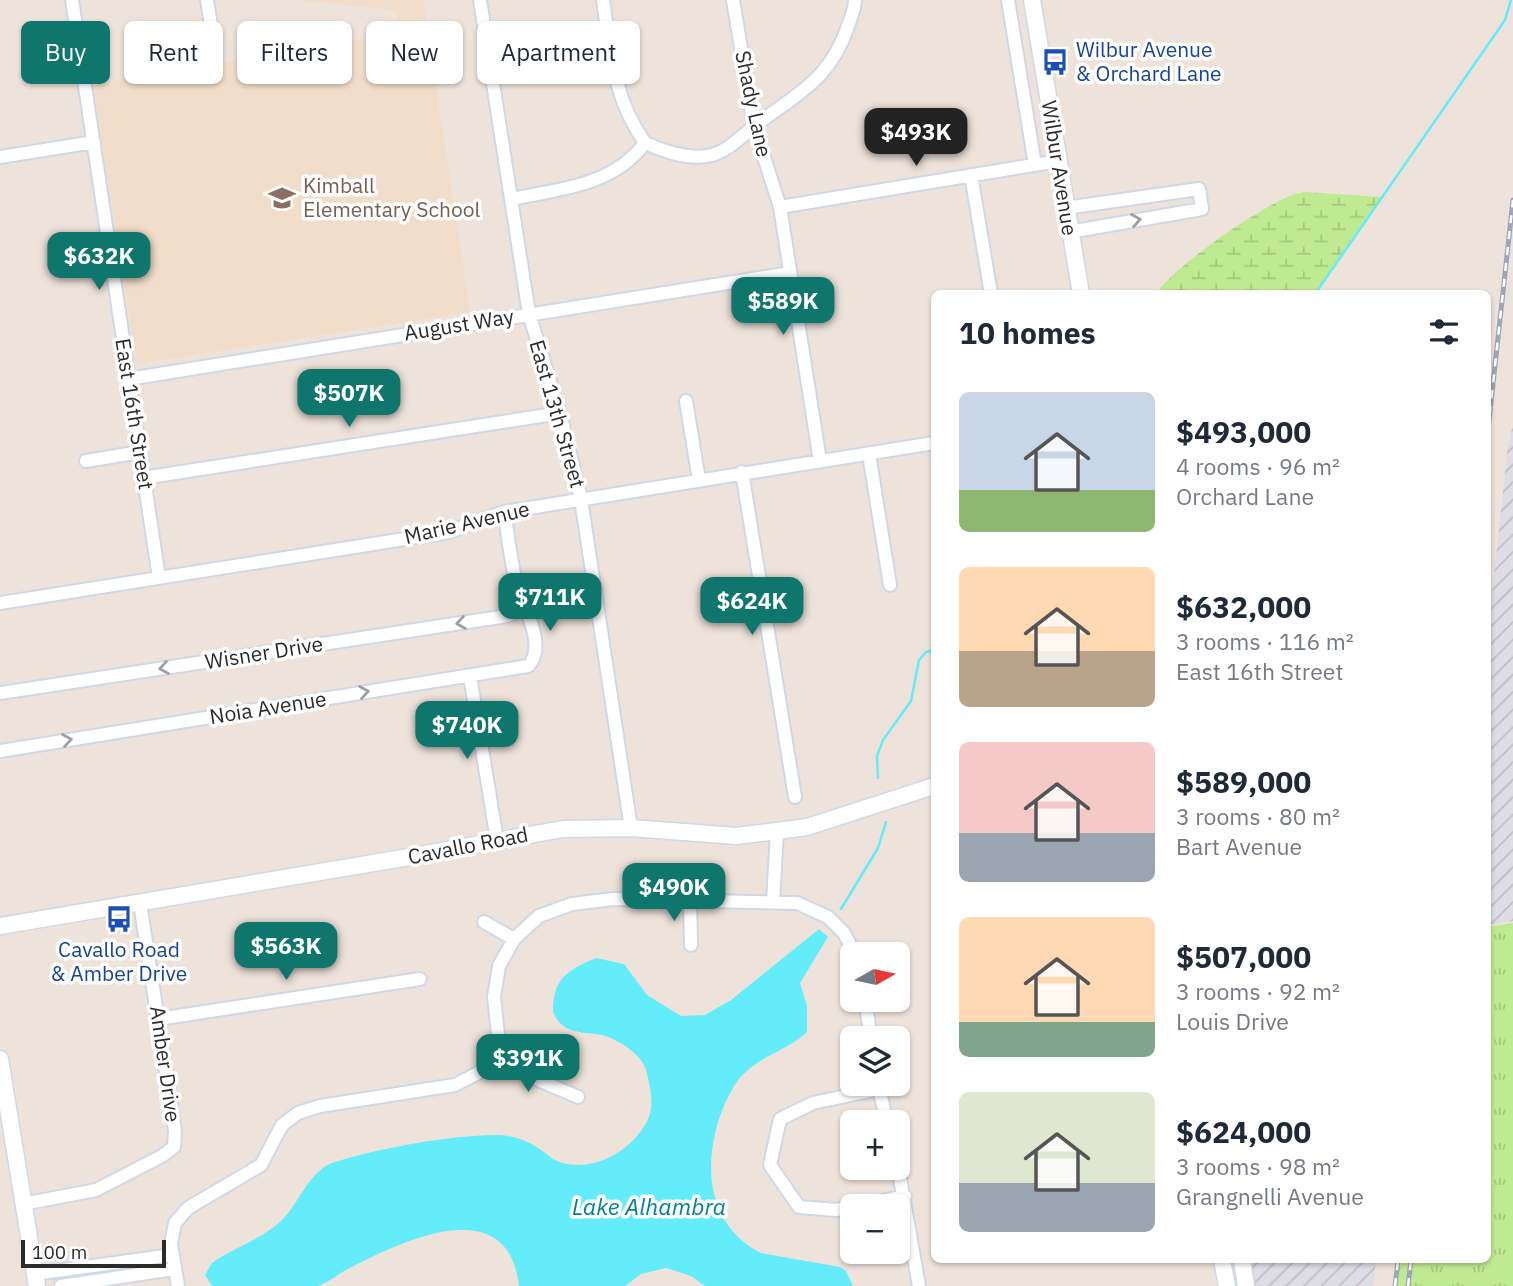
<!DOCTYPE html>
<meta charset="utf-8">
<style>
:root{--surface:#fff;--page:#f2f2f3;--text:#1f2937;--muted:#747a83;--accent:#0f766e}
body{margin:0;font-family:"IBM Plex Sans",sans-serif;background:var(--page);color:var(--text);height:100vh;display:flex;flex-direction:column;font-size:26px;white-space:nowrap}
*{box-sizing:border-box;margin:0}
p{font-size:23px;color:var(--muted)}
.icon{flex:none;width:38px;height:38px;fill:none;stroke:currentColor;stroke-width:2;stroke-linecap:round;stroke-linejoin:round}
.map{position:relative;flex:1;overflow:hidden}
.side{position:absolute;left:931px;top:290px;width:560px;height:973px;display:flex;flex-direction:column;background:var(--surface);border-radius:10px;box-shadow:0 2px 5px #0004}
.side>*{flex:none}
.hud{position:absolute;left:21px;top:21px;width:665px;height:63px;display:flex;gap:14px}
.needle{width:46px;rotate:81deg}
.tools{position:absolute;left:840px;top:942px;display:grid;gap:14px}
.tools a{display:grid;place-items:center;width:70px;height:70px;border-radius:10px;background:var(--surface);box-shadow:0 2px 5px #0004;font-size:35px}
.scale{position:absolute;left:21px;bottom:18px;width:145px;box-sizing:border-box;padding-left:7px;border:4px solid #2b2b2b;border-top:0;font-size:19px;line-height:24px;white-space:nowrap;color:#2b2b2b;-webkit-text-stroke:5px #fff;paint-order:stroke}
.price{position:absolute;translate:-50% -60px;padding:0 16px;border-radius:14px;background:var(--accent);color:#fff;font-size:23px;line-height:46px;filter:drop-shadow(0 2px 4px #0008)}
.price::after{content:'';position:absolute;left:50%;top:42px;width:21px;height:16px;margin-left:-10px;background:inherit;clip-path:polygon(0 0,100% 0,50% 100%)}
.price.on{background:#222;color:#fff}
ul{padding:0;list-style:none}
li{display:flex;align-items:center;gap:21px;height:175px;padding:0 28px}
li span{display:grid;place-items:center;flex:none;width:196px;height:140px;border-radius:10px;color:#555}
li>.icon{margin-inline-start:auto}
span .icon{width:84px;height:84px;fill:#fffc;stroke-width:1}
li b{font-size:30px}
h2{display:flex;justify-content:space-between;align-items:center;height:84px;padding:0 28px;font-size:30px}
.pill{padding:0 24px;border-radius:10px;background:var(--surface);box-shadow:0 2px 5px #0004;font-size:24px;line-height:63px}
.pill.on{background:var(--accent);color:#fff}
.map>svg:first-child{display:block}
</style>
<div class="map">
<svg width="1513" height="1286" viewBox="0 0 1513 1286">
<defs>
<pattern id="industrial-furrows" width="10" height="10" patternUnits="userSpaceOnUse" patternTransform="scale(1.75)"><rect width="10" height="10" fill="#dedde6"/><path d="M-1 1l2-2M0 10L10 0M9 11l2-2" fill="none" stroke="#bfbec5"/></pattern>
<pattern id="wetland-marsh" width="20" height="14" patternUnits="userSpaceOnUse" patternTransform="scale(1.75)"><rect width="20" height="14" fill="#bfea92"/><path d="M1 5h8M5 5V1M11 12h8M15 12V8" fill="none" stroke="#a4c97e"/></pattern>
<pattern id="park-tufts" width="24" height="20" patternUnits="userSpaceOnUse" patternTransform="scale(1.75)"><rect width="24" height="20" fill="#bfea92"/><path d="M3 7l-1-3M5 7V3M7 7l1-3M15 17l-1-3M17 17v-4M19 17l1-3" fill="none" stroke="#a4c97e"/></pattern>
</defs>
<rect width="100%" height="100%" fill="#eee3db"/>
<!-- industrial -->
<path fill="url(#industrial-furrows)" d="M 1513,425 L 1513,921 L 1488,925 L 1488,632 L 1508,444 Z
M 1248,1260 L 1376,1260 L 1373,1286 L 1252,1286 Z"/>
<!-- education -->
<path fill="#f1ddc9" d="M 298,0 L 423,0 L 470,312 L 137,364 L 93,85 L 401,33 L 395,10 Z"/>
<!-- wetland -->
<path fill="url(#wetland-marsh)" d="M 1304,192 L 1382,197 L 1315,294 L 1156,294 C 1171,268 1276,194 1304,192 Z"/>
<!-- park -->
<path fill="url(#park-tufts)" d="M 1513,923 L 1513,1286 L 1395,1286 L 1398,1260 L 1488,1260 L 1488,927 Z"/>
<!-- water -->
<path fill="#64ecfa" d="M 819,929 L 828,937 L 800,983 L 807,1006 L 807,1032 C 789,1049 766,1054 748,1070 C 734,1081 726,1100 720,1116 C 703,1167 707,1225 761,1253 L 840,1267 L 846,1271 L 853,1286 L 705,1286 L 691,1276 L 666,1268 L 641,1274 L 625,1286 L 519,1286 C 508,1188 398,1243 346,1270 C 338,1274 328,1283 318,1286 C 311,1286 300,1286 292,1286 C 265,1286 238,1286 212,1286 L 205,1275 L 212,1263 C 233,1248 260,1240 280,1222 C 298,1206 308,1172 332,1163 C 374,1149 451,1135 495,1135 C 513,1135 529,1141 544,1152 C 548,1155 552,1159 557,1161 C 592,1175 635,1150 649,1117 C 654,1104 650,1084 646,1070 C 642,1054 617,1039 602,1035 C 583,1032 560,1034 553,1011 C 553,978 568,970 596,958 L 624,964 L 647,995 L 681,1016 L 705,1015 L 731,1000 Z"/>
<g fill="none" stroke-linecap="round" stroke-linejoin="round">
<!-- stream -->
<path stroke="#64ecfa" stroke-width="2.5" d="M 1315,294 L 1505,20 L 1511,0
M 878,778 L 877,756 L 883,740 L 911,701 L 919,660 L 926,652 L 934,650
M 841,909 L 878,848 L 886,822"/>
<defs>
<path id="street" d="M 72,0 L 159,578
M 207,0 L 214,44
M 480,0 L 529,314 L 560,413 L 581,499 L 631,828
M 603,0 C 611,54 613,97 645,143
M 733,0 L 754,126 L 780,207 L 820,461
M 1008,0 L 1035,165
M 0,157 L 94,142
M 971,175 L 991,294
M 511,199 C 560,189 613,186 645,143 C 664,151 685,159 707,156 C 727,153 741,136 756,125 C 798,93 830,80 848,26 C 851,17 855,9 855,0
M 780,207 L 1058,161
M 1065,208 L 1199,189 L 1202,209 L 1069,232
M 128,379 L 790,273
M 686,401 L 699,480
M 869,454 L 890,585
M 86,461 L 140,452
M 742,472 L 795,797
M 143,478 L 560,413
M 0,603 L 449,532 L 504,512 L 934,443
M 470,676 L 497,840
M 0,693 L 507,616 L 527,607
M 0,751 L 528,666 C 549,646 520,601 515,578 C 510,556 508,534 504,512
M 690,900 L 691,945
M 773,902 L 777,831
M 484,922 L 514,939
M 865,999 L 871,1038
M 158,1019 L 420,979
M 492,1060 L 578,1097
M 878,1084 L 887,1122
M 898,1167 L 919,1286
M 23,1204 L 96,1190 L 162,1156 L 174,1147 L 175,1131 L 140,903
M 857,1206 L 905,1196
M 852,1207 L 836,1210 L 799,1207 L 770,1165 L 780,1119 L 813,1103 L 879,1089
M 35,1274 L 172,1255
M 61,1286 L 174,1269
M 178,1286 L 171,1244 L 175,1223 L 188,1208 L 261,1165 L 282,1125 L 298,1113 L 320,1106 L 455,1085 L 478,1073 L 492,1060 L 498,1035 L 494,997 L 499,966 L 514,939 L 539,916 L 572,904 L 613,899 L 797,903 L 828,917 L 844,933 L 855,954"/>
<path id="secondary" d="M 1032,0 L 1081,294
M 0,926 L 403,858 L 563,829 L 631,828 L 736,836 L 777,831 L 807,827 L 934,786
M 0,1059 L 37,1286
M 1222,1260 L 1227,1286
M 1242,1260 L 1246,1286"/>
</defs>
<!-- street casing -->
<use href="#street" stroke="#d0d8e5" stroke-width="16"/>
<!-- secondary casing -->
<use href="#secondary" stroke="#d0d8e5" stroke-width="19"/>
<!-- street -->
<use href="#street" stroke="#fff" stroke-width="12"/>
<!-- secondary -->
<use href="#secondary" stroke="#fff" stroke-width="16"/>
<defs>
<path id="rail" d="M 1488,430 L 1513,200
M 1395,1286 L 1398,1260
M 1408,1286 L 1411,1260"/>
</defs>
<!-- rail casing -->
<use href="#rail" stroke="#9da6b7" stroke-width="5"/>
<!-- rail -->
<use href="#rail" stroke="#fff" stroke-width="2.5" stroke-dasharray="8" stroke-linecap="butt"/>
</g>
<!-- one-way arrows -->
<defs><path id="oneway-chevron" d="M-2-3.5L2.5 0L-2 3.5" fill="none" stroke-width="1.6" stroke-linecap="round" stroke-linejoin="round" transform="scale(1.75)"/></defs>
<g stroke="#a0a0a0">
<use href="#oneway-chevron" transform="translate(1136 220) rotate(-10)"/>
<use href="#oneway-chevron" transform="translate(461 623) rotate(171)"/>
<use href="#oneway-chevron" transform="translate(164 668) rotate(171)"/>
<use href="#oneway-chevron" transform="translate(364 692) rotate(-9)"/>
<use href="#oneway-chevron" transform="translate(67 740) rotate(-9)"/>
</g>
<!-- icons -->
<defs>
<symbol id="bus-bare" viewBox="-9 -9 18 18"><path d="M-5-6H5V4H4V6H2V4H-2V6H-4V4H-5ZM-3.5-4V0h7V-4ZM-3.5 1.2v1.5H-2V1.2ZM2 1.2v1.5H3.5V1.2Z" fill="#1a4fb4" stroke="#fff" stroke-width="2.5" paint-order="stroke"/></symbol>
<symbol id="school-bare" viewBox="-9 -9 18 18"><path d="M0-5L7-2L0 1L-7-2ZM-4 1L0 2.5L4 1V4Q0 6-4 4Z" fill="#8d6e63" stroke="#fff" stroke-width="2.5" paint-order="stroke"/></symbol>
</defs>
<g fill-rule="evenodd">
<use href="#bus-bare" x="1036" y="43" width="38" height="38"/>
<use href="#school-bare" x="263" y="179" width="38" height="38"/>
<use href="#bus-bare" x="100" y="900" width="38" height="38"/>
</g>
<g text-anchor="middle" stroke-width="7" stroke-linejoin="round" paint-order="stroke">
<!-- transit labels -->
<g font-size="21" fill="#164399" stroke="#fff" text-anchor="start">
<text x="1076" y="57">Wilbur Avenue<tspan x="1076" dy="24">&amp; Orchard Lane</tspan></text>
<text x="119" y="957" text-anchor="middle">Cavallo Road<tspan x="119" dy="24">&amp; Amber Drive</tspan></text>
</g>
<!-- street labels -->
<g font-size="21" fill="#2b2b2b" stroke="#fff">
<text transform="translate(753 104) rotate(78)" y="7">Shady Lane</text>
<text transform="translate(1059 168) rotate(81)" y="7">Wilbur Avenue</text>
<text transform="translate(459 325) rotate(-9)" y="7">August Way</text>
<text transform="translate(134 414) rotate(81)" y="7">East 16th Street</text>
<text transform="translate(557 414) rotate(74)" y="7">East 13th Street</text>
<text transform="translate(467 523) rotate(-13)" y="7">Marie Avenue</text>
<text transform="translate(264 653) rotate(-9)" y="7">Wisner Drive</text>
<text transform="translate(268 708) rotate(-9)" y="7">Noia Avenue</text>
<text transform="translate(468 846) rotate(-11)" y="7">Cavallo Road</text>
<text transform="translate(165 1064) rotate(82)" y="7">Amber Drive</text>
</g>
<!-- education labels -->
<g font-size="21" fill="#785e54" stroke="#fff" text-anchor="start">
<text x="303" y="193">Kimball<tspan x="303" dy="24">Elementary School</tspan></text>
</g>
<!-- water labels -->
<g font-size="23" font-style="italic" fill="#02809a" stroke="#fff">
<text x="649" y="1215">Lake Alhambra</text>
</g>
</g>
</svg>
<div class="tools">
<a><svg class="needle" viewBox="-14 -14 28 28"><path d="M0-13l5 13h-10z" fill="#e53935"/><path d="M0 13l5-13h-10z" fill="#747a83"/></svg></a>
<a><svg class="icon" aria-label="layers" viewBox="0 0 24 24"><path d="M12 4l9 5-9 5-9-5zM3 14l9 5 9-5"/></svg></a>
<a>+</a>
<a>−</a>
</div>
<div class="scale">100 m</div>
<b class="price on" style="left:916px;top:168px">$493K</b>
<b class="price" style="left:99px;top:292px">$632K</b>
<b class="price" style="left:783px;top:337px">$589K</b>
<b class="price" style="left:349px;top:429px">$507K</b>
<b class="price" style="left:550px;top:633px">$711K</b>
<b class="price" style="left:752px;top:637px">$624K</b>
<b class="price" style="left:467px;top:761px">$740K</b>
<b class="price" style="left:674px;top:923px">$490K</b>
<b class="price" style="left:286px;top:982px">$563K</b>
<b class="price" style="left:528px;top:1094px">$391K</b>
<div class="hud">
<a class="pill on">Buy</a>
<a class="pill">Rent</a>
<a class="pill">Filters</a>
<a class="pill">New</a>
<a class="pill">Apartment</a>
</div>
<section class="side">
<h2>10 homes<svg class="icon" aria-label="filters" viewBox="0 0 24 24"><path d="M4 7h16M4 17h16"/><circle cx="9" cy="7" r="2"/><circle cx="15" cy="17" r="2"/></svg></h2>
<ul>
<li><span style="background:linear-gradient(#c9d6e8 70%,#8fb573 0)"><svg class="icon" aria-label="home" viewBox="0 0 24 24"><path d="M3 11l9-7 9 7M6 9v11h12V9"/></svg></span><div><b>$493,000</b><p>4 rooms · 96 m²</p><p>Orchard Lane</p></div></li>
<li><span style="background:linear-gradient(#ffd9b3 60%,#b9a48a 0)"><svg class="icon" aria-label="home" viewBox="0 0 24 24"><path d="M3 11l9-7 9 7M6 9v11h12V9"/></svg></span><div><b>$632,000</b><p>3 rooms · 116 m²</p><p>East 16th Street</p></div></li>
<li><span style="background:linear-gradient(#f6c9c9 65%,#9aa5b1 0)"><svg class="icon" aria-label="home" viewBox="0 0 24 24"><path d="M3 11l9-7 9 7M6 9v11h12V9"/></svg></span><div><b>$589,000</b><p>3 rooms · 80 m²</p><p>Bart Avenue</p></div></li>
<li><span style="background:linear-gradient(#ffd9b3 75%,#7fa58c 0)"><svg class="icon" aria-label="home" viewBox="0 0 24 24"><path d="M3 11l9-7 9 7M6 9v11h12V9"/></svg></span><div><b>$507,000</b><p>3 rooms · 92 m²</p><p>Louis Drive</p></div></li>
<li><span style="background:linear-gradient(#dfe7d0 65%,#9aa5b1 0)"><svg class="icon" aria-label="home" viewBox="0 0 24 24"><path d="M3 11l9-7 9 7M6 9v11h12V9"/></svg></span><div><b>$624,000</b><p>3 rooms · 98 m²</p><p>Grangnelli Avenue</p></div></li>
</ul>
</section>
</div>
